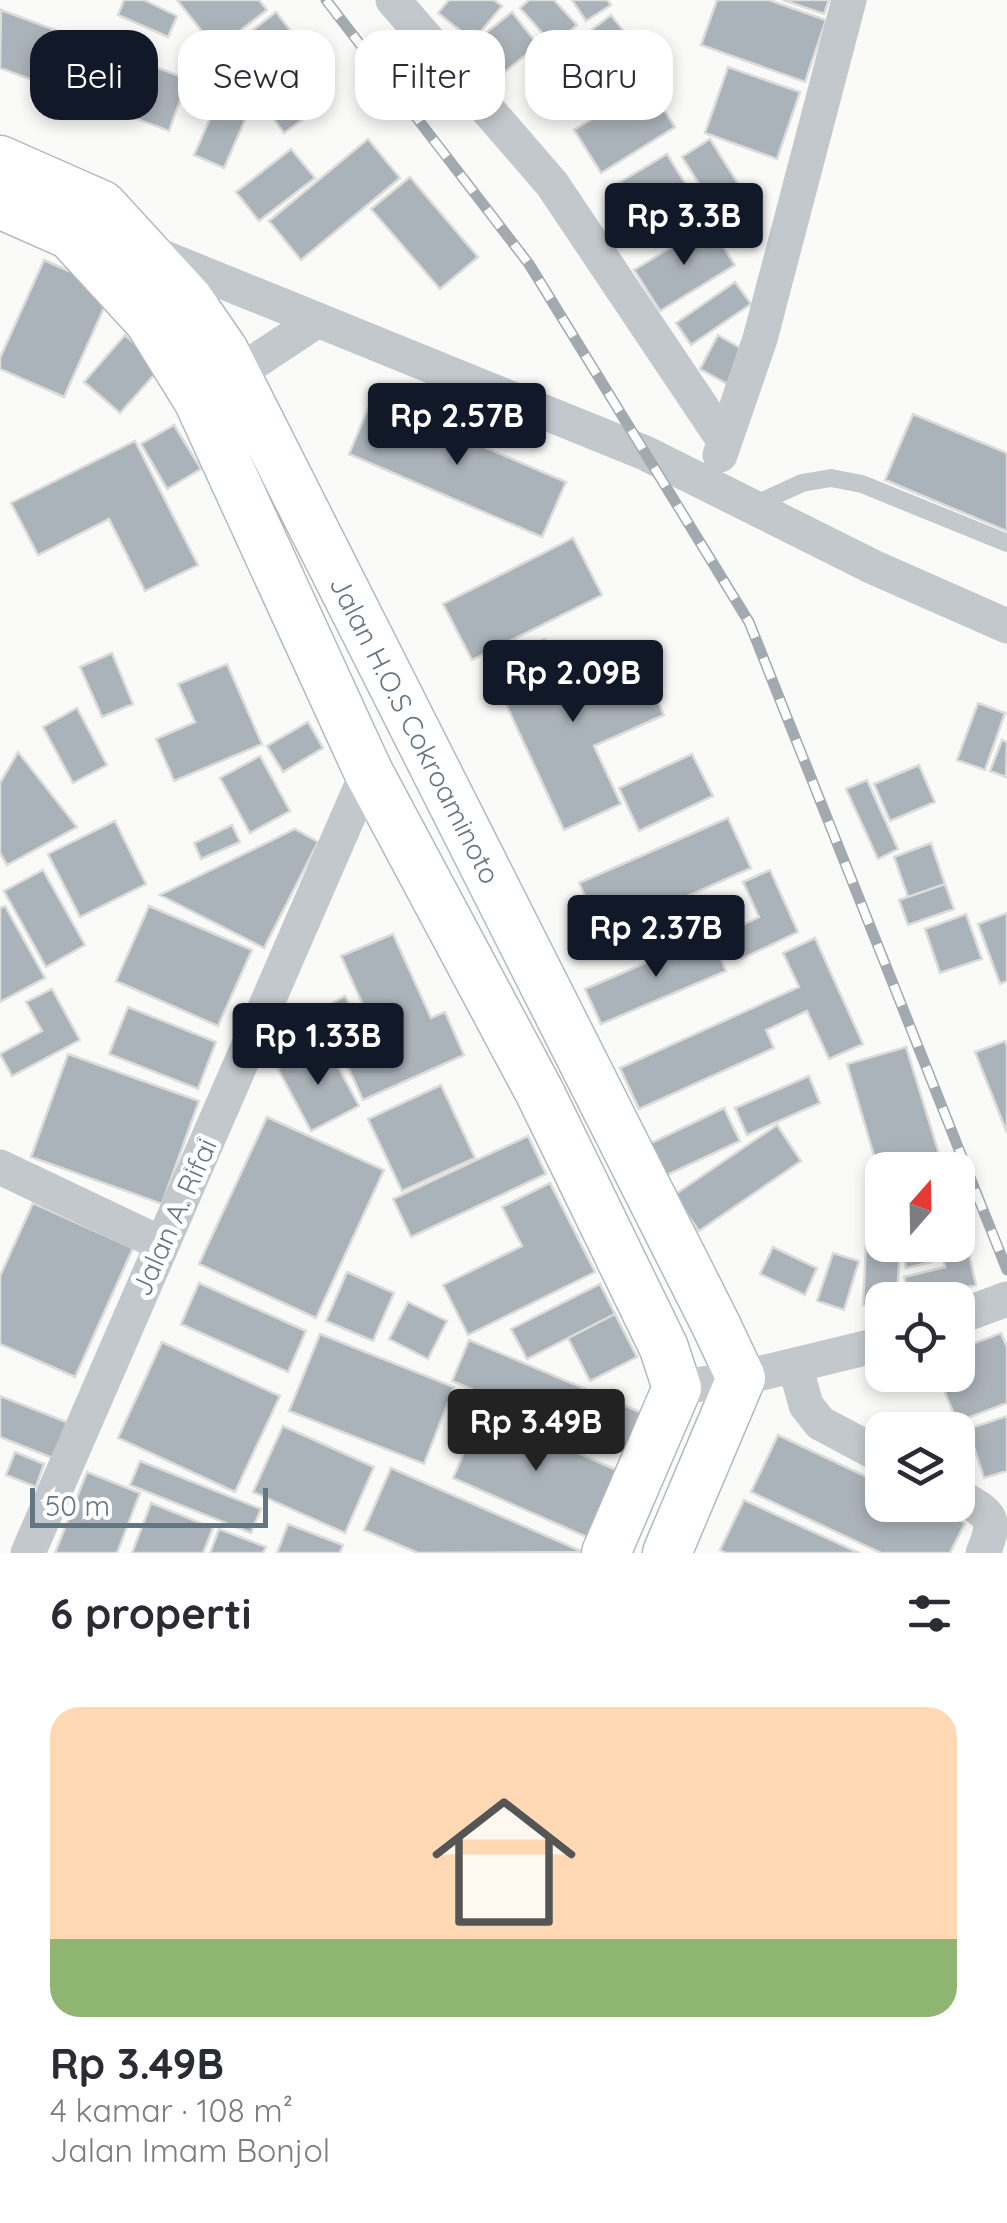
<!DOCTYPE html>
<html lang="id">
<meta charset="utf-8">
<style>
:root{--surface:#fff;--page:#f2f2f3;--text:#2b2b33;--muted:#7c7c81;--accent:#111827}
body{margin:0;font-family:Quicksand,sans-serif;background:var(--page);color:var(--text);height:100vh;display:flex;flex-direction:column;font-size:38px;white-space:nowrap}
*{box-sizing:border-box;margin:0}
p{font-size:32px;color:var(--muted)}
.icon{flex:none;width:55px;height:55px;fill:none;stroke:currentColor;stroke-width:2;stroke-linecap:round;stroke-linejoin:round}
.map{position:relative;height:1553px;overflow:hidden}
.drawer{display:flex;flex-direction:column;background:var(--surface);flex:1}
.drawer>*{flex:none}
.guide{position:absolute;left:30px;top:30px;width:948px;height:90px;display:flex;gap:20px}
.needle{width:65px;rotate:20deg}
.fabs{position:absolute;left:865px;top:1152px;display:grid;gap:20px}
.fabs a{display:grid;place-items:center;width:110px;height:110px;border-radius:20px;background:var(--surface);box-shadow:0 5px 15px #0003;font-size:50px}
.scale{position:absolute;left:30px;bottom:25px;width:238px;box-sizing:border-box;padding-left:10px;border:5px solid #657683;border-top:0;font-size:28px;line-height:35px;white-space:nowrap;color:#657683;-webkit-text-stroke:8px #fff;paint-order:stroke}
.price{position:absolute;translate:-50% -85px;padding:0 22px;border-radius:10px;background:var(--accent);color:#fff;font-size:32px;line-height:65px;filter:drop-shadow(0 2px 5px #0008)}
.price::after{content:'';position:absolute;left:50%;top:60px;width:30px;height:22px;margin-left:-15px;background:inherit;clip-path:polygon(0 0,100% 0,50% 100%)}
.price.current{background:#222;color:#fff}
ul{padding:0;list-style:none}
li{display:grid;align-content:center;gap:20px;height:530px;padding:0 50px}
li span{display:grid;place-items:center;height:310px;border-radius:30px;color:#555}
li>.icon{margin-inline-start:auto}
span .icon{width:180px;height:180px;fill:#fffc;stroke-width:1}
li b{font-size:42px}
h2{display:flex;justify-content:space-between;align-items:center;height:120px;padding:0 50px;font-size:42px}
.tag{padding:0 35px;border-radius:30px;background:var(--surface);box-shadow:0 5px 15px #0003;font-size:35px;line-height:90px}
.tag.current{background:var(--accent);color:#fff}
.map>svg:first-child{display:block}
</style>
<div class="map">
<svg width="1007" height="1553" viewBox="0 0 1007 1553">
<rect width="100%" height="100%" fill="#fafaf8"/>
<!-- building -->
<path fill="#aab3b9" stroke="#dcdcda" stroke-width="2.5" d="M 124,0 L 144,0 L 177,16 L 168,37 L 118,15 Z
M 177,0 L 259,0 L 267,10 L 216,49 Z
M 449,0 L 494,0 L 502,6 L 473,41 L 438,13 Z
M 529,0 L 554,0 L 577,25 L 554,46 L 520,8 Z
M 572,0 L 607,0 L 611,5 L 586,21 Z
M 717,0 L 769,0 L 826,20 L 805,82 L 701,45 Z
M 783,0 L 829,0 L 824,14 Z
M 1,10 L 188,79 L 169,131 L 0,68 Z
M 276,12 L 297,39 L 242,82 L 221,55 Z
M 512,12 L 538,45 L 500,76 L 473,43 Z
M 611,15 L 631,40 L 571,86 L 551,61 Z
M 300,56 L 331,99 L 284,133 L 253,91 Z
M 728,67 L 800,92 L 777,159 L 705,133 Z
M 648,84 L 675,127 L 601,173 L 574,130 Z
M 215,107 L 245,120 L 224,168 L 194,155 Z
M 368,139 L 400,178 L 301,260 L 269,221 Z
M 710,139 L 754,209 L 726,227 L 682,157 Z
M 291,149 L 315,178 L 259,221 L 236,192 Z
M 667,154 L 696,201 L 642,235 L 612,187 Z
M 410,177 L 478,257 L 440,289 L 371,209 Z
M 709,224 L 735,265 L 660,311 L 634,270 Z
M 44,260 L 112,290 L 64,397 L 0,369 L 0,358 Z
M 735,282 L 751,304 L 691,345 L 676,323 Z
M 125,335 L 161,367 L 120,413 L 84,382 Z
M 718,335 L 747,352 L 729,385 L 700,369 Z
M 372,399 L 566,482 L 542,537 L 349,454 Z
M 913,414 L 1007,453 L 1007,531 L 885,480 Z
M 174,425 L 201,469 L 167,489 L 141,444 Z
M 135,441 L 198,565 L 145,591 L 109,519 L 38,555 L 11,503 Z
M 573,538 L 602,595 L 472,660 L 443,604 Z
M 545,639 L 569,691 L 639,659 L 664,715 L 594,746 L 621,804 L 564,830 L 488,665 Z
M 112,653 L 133,704 L 102,717 L 80,667 Z
M 227,664 L 262,744 L 174,781 L 156,739 L 195,722 L 178,684 Z
M 978,703 L 1005,713 L 985,770 L 957,760 Z
M 77,708 L 107,765 L 73,783 L 43,727 Z
M 308,722 L 323,748 L 283,772 L 267,746 Z
M 1002,740 L 1007,742 L 1006,777 L 990,771 Z
M 18,752 L 77,827 L 7,865 L 0,853 L 0,783 Z
M 692,754 L 713,796 L 639,831 L 619,788 Z
M 260,756 L 290,811 L 250,833 L 220,778 Z
M 919,765 L 935,802 L 890,821 L 874,784 Z
M 867,780 L 898,849 L 878,859 L 846,789 Z
M 728,818 L 751,868 L 602,934 L 579,883 Z
M 115,821 L 146,884 L 80,917 L 48,854 Z
M 232,825 L 240,842 L 201,859 L 194,843 Z
M 295,829 L 318,842 L 264,948 L 160,895 Z
M 931,843 L 945,884 L 908,897 L 894,857 Z
M 43,870 L 85,945 L 46,967 L 4,891 Z
M 770,870 L 798,932 L 741,959 L 728,932 L 759,917 L 743,882 Z
M 945,884 L 954,909 L 908,925 L 899,900 Z
M 5,906 L 45,978 L 0,1002 L 0,908 Z
M 149,906 L 252,950 L 218,1026 L 116,981 Z
M 1007,913 L 1007,981 L 1000,984 L 978,924 Z
M 966,914 L 982,959 L 940,973 L 925,929 Z
M 393,934 L 431,1018 L 445,1012 L 464,1055 L 363,1100 L 343,1056 L 379,1041 L 341,956 Z
M 711,935 L 726,971 L 601,1024 L 585,989 Z
M 815,938 L 863,1044 L 829,1059 L 807,1011 L 766,1030 L 774,1048 L 639,1109 L 620,1068 L 799,987 L 783,953 Z
M 52,989 L 80,1040 L 12,1076 L 0,1054 L 42,1031 L 26,1002 Z
M 345,996 L 367,1037 L 341,1051 L 320,1010 Z
M 128,1007 L 216,1042 L 198,1089 L 109,1054 Z
M 1005,1041 L 1007,1046 L 1007,1133 L 975,1052 Z
M 326,1044 L 359,1106 L 311,1131 L 278,1069 Z
M 906,1047 L 944,1170 L 882,1170 L 882,1183 L 847,1064 Z
M 68,1054 L 199,1101 L 162,1204 L 31,1157 Z
M 809,1076 L 820,1103 L 747,1135 L 735,1108 Z
M 441,1085 L 475,1158 L 402,1191 L 368,1119 Z
M 724,1108 L 740,1141 L 667,1175 L 651,1143 Z
M 267,1117 L 384,1170 L 316,1318 L 199,1264 Z
M 777,1125 L 801,1161 L 699,1231 L 674,1195 Z
M 528,1136 L 546,1174 L 411,1237 L 393,1199 Z
M 550,1183 L 595,1272 L 468,1335 L 443,1285 L 522,1246 L 502,1207 Z
M 33,1203 L 133,1248 L 75,1377 L 0,1344 L 0,1276 Z
M 867,1224 L 882,1225 L 882,1245 L 900,1245 L 897,1300 L 882,1300 L 882,1306 L 863,1305 Z
M 966,1239 L 976,1285 L 910,1300 L 904,1277 L 945,1267 L 939,1245 L 958,1245 L 958,1241 Z
M 917,1245 L 928,1245 L 932,1262 L 906,1268 L 902,1248 Z
M 773,1247 L 817,1268 L 805,1295 L 760,1274 Z
M 833,1253 L 859,1261 L 844,1310 L 817,1301 Z
M 347,1272 L 394,1293 L 373,1341 L 326,1321 Z
M 199,1283 L 306,1331 L 288,1372 L 181,1324 Z
M 600,1284 L 615,1314 L 527,1359 L 511,1329 Z
M 408,1302 L 447,1321 L 428,1359 L 389,1339 Z
M 615,1314 L 637,1357 L 590,1381 L 568,1338 Z
M 1001,1333 L 1007,1347 L 1007,1403 L 957,1422 L 938,1375 L 958,1375 L 958,1349 Z
M 320,1334 L 454,1387 L 424,1464 L 289,1411 Z
M 469,1340 L 645,1414 L 627,1454 L 452,1381 Z
M 162,1342 L 280,1396 L 235,1492 L 118,1438 Z
M 0,1396 L 69,1423 L 55,1459 L 0,1437 Z
M 482,1411 L 619,1471 L 589,1538 L 453,1478 Z
M 1007,1416 L 1007,1471 L 984,1478 L 968,1429 Z
M 283,1426 L 374,1467 L 345,1533 L 253,1492 Z
M 778,1435 L 882,1484 L 882,1505 L 927,1505 L 965,1523 L 950,1553 L 881,1553 L 751,1492 Z
M 15,1452 L 44,1464 L 36,1487 L 6,1475 Z
M 140,1461 L 261,1509 L 251,1533 L 130,1485 Z
M 391,1468 L 583,1552 L 418,1553 L 364,1530 Z
M 87,1472 L 140,1493 L 117,1553 L 55,1553 Z
M 744,1500 L 859,1553 L 726,1553 L 720,1550 Z
M 151,1503 L 213,1528 L 203,1553 L 132,1553 Z
M 288,1524 L 343,1545 L 340,1553 L 277,1553 Z
M 219,1529 L 266,1547 L 263,1553 L 210,1553 Z"/>
<g fill="none" stroke-linecap="round" stroke-linejoin="round">
<defs>
<path id="secondary" d="M 0,160 L 102,205 L 189,300 L 224,351 L 715,1323 L 741,1378 L 667,1553
M 0,204 L 70,235 L 149,321 L 198,400 L 368,771 L 540,1093 L 664,1348 L 677,1388 L 606,1553"/>
</defs>
<!-- secondary casing -->
<use href="#secondary" stroke="#b3babf" stroke-width="51"/>
<!-- lane -->
<path stroke="#c3c8cc" stroke-width="18" d="M 752,506 L 802,483 L 831,478 L 862,484 L 1007,543"/>
<!-- street -->
<path stroke="#c3c8cc" stroke-width="35" d="M 393,0 L 552,184 L 723,439
M 150,252 L 645,453 L 873,567 L 1007,626
M 215,388 L 318,320
M 720,455 L 760,339 L 849,0
M 0,1167 L 162,1244
M 958,1317 L 1007,1299
M 795,1365 L 806,1405 L 820,1423 L 882,1456
M 677,1388 L 741,1378 L 882,1344
M 958,1496 C 989,1513 999,1517 983,1553
M 28,1553 L 368,771"/>
<!-- secondary -->
<use href="#secondary" stroke="#fff" stroke-width="48"/>
<defs>
<path id="rail" d="M 326,0 L 529,264 L 749,622 L 1007,1270"/>
</defs>
<!-- rail casing -->
<use href="#rail" stroke="#a2aab0" stroke-width="11"/>
<!-- rail -->
<use href="#rail" stroke="#fff" stroke-width="8" stroke-dasharray="22" stroke-linecap="butt"/>
</g>
<g text-anchor="middle" stroke-width="10" stroke-linejoin="round" paint-order="stroke">
<!-- street labels -->
<g font-size="28" fill="#657683" stroke="#fff">
<text transform="translate(415 730) rotate(63)" y="10">Jalan H.O.S Cokroaminoto</text>
<text transform="translate(174 1217) rotate(-66)" y="10">Jalan A. Rifai</text>
</g>
</g>
</svg>
<div class="fabs">
<a><svg class="needle" viewBox="-14 -14 28 28"><path d="M0-13l5 13h-10z" fill="#e53935"/><path d="M0 13l5-13h-10z" fill="#7c7c81"/></svg></a>
<a><svg class="icon" aria-label="locate" viewBox="0 0 24 24"><circle cx="12" cy="12" r="6"/><path d="M12 2v4M12 18v4M2 12h4M18 12h4"/></svg></a>
<a><svg class="icon" aria-label="layers" viewBox="0 0 24 24"><path d="M12 4l9 5-9 5-9-5zM3 14l9 5 9-5"/></svg></a>
</div>
<div class="scale">50 m</div>
<b class="price" style="left:684px;top:268px">Rp 3.3B</b>
<b class="price" style="left:457px;top:468px">Rp 2.57B</b>
<b class="price" style="left:573px;top:725px">Rp 2.09B</b>
<b class="price" style="left:656px;top:980px">Rp 2.37B</b>
<b class="price" style="left:318px;top:1088px">Rp 1.33B</b>
<b class="price current" style="left:536px;top:1474px">Rp 3.49B</b>
<div class="guide">
<a class="tag current">Beli</a>
<a class="tag">Sewa</a>
<a class="tag">Filter</a>
<a class="tag">Baru</a>
</div>
</div>
<section class="drawer">
<h2>6 properti<svg class="icon" aria-label="filters" viewBox="0 0 24 24"><path d="M4 7h16M4 17h16"/><circle cx="9" cy="7" r="2"/><circle cx="15" cy="17" r="2"/></svg></h2>
<ul>
<li><span style="background:linear-gradient(#ffd9b3 75%,#8fb573 0)"><svg class="icon" aria-label="home" viewBox="0 0 24 24"><path d="M3 11l9-7 9 7M6 9v11h12V9"/></svg></span><div><b>Rp 3.49B</b><p>4 kamar · 108 m²</p><p>Jalan Imam Bonjol</p></div></li>
</ul>
</section>
